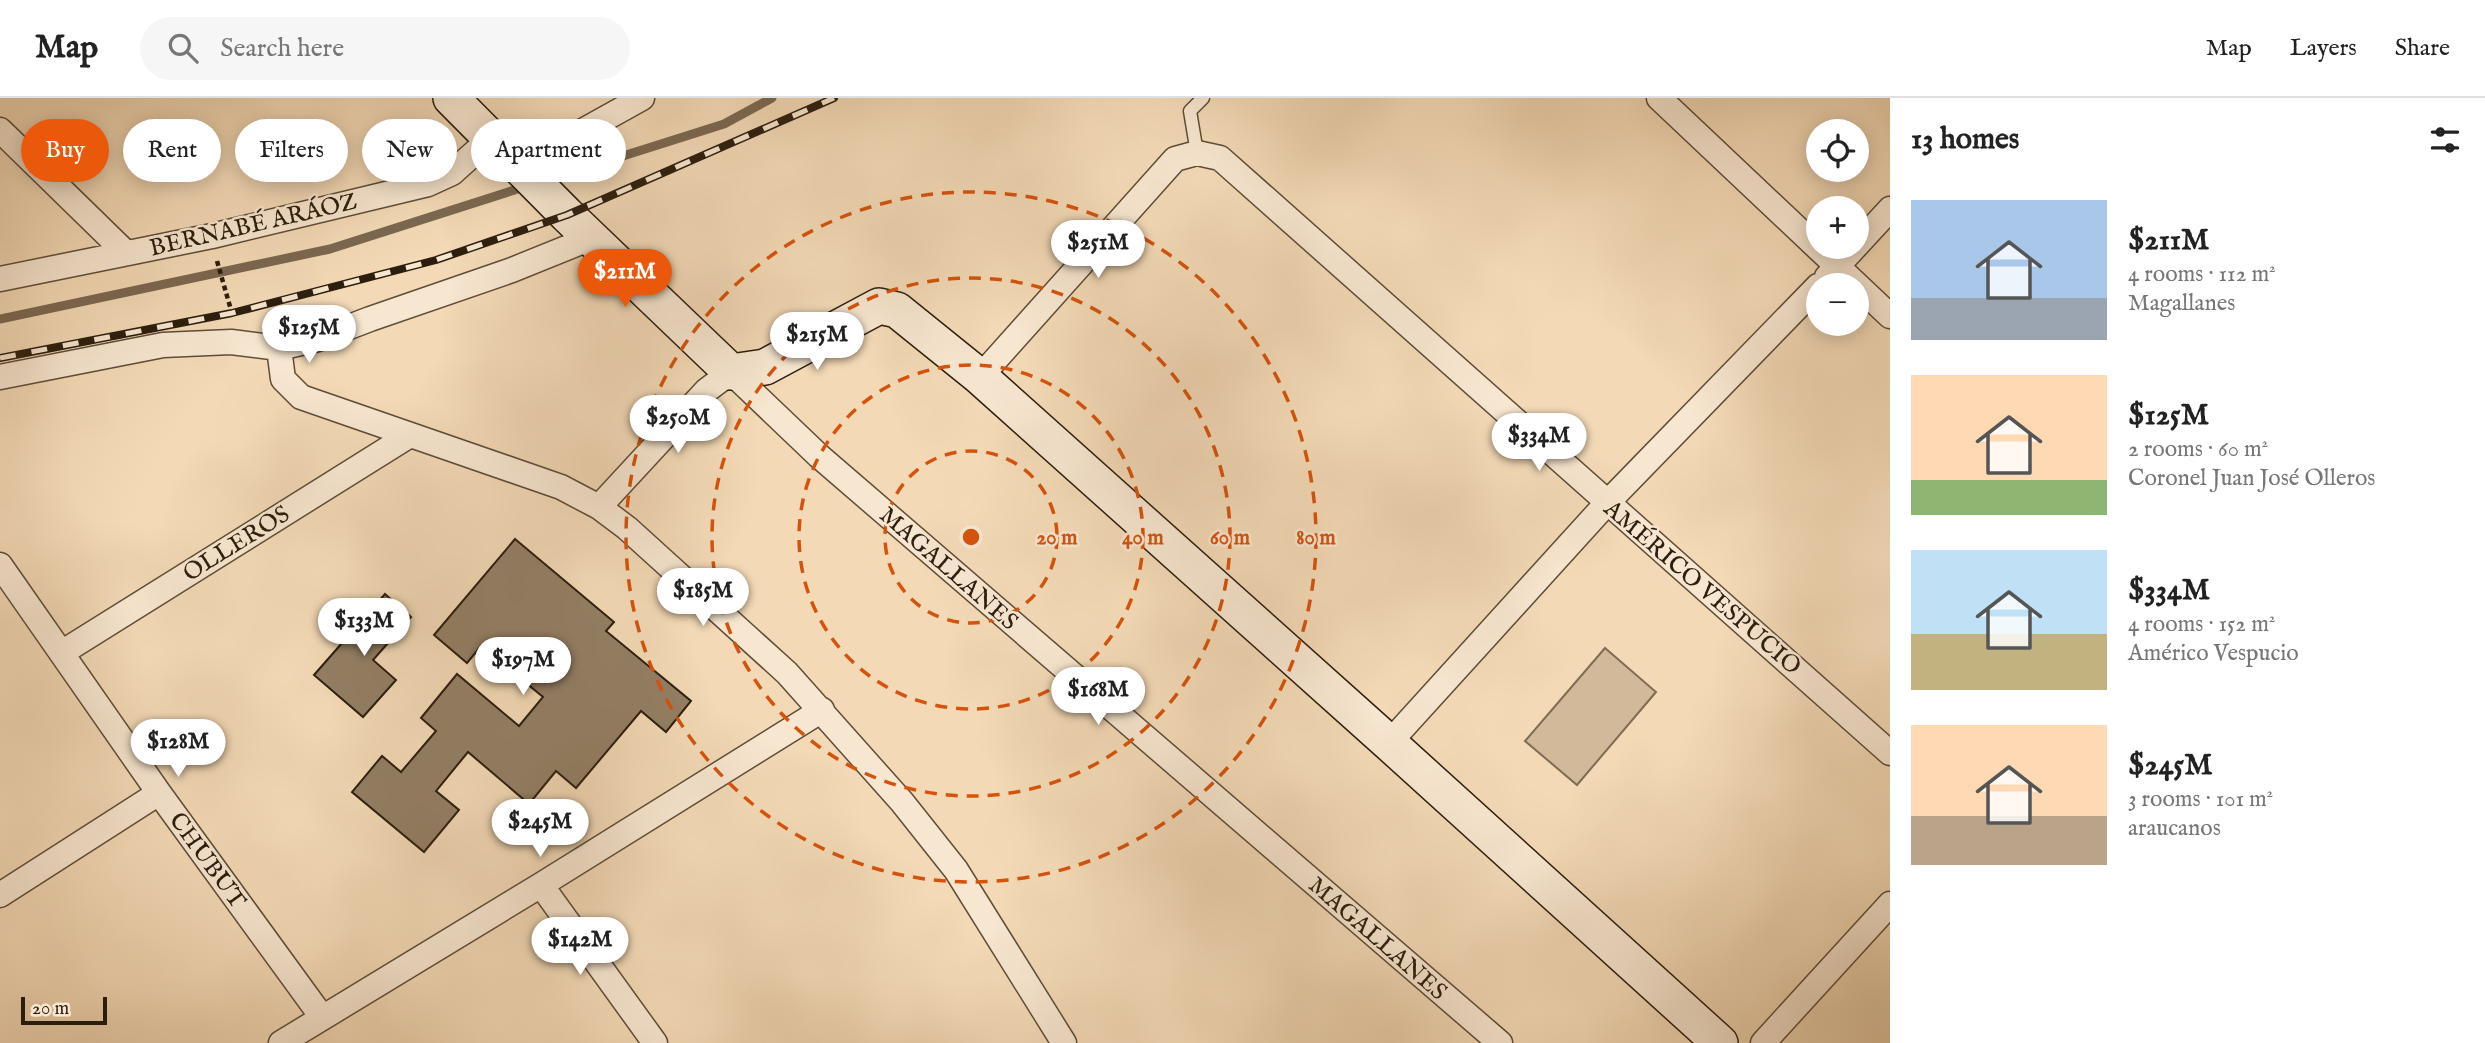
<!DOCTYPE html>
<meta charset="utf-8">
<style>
:root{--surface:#fff;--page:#f6f6f6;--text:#222;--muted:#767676;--line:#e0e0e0;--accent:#ea580c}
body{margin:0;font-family:"IM FELL English",serif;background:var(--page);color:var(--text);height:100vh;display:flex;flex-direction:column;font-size:26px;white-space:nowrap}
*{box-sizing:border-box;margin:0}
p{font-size:23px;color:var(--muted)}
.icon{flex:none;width:38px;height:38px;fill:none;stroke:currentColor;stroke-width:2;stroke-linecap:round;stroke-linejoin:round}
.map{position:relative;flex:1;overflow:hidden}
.panel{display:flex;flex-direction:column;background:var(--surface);width:595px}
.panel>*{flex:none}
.guide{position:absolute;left:21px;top:21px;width:665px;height:63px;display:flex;gap:14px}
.fabs{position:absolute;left:1806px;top:21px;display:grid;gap:14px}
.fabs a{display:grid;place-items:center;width:63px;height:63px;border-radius:50%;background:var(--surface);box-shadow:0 4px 18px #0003;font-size:35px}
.scale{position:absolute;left:21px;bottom:18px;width:86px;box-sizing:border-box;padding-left:7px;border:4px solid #2c1e0e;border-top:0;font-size:19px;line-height:24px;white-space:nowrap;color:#2c1e0e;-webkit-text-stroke:5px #f7e6d0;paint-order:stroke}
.price{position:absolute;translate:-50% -60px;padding:0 16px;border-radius:24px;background:#fff;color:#222;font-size:23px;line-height:46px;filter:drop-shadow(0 2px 4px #0008)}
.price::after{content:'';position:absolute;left:50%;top:42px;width:21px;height:16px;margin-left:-10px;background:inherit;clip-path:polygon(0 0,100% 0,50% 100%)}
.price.active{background:var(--accent);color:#fff}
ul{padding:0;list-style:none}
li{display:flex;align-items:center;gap:21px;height:175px;padding:0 21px}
li span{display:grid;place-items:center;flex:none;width:196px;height:140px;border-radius:0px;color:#555}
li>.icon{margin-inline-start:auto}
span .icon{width:84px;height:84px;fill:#fffc;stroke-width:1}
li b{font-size:30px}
h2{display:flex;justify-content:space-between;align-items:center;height:84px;padding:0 21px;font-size:30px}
.chip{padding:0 24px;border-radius:32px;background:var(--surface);box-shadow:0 4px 18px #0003;font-size:24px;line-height:63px}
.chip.active{background:var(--accent);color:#fff}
header{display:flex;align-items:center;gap:42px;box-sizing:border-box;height:98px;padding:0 35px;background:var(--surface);border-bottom:2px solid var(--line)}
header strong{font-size:33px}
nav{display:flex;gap:38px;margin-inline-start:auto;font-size:24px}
.search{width:490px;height:63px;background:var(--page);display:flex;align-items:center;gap:18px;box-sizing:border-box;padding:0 24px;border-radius:38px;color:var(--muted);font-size:26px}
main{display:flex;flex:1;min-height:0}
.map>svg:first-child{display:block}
</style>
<header>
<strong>Map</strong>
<div class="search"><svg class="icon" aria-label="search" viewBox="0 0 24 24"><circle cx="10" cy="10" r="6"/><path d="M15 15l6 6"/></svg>Search here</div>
<nav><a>Map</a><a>Layers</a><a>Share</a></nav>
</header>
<main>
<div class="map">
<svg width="1890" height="945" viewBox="0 0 1890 945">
<rect width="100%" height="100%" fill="#f3d9b6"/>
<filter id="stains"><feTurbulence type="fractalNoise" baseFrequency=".00286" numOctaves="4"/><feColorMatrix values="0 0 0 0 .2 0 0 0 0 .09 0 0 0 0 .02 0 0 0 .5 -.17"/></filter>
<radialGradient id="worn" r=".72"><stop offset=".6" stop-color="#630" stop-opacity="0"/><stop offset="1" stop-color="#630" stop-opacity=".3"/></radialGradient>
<!-- pitch -->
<path fill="#d1b999" stroke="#7e6c54" stroke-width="2" d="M 1605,550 L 1656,594 L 1577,687 L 1525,643 Z"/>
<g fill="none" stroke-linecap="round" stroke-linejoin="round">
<!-- stream -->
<path stroke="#7b6851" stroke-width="9" d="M 544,83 L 724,26 L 772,0
M 0,221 L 330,151 L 527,88"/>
</g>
<!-- building -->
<path fill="#937f65" stroke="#2c1e0e" stroke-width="2" d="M 515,441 L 614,524 L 606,533 L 691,603 L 666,634 L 641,613 L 576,690 L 556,673 L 529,706 L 468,654 L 436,693 L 459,712 L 424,754 L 352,694 L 382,658 L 401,674 L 436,633 L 421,620 L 457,576 L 519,628 L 543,599 L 481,548 L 467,565 L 434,537 Z
M 385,496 L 411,519 L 373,562 L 396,582 L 363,619 L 314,577 Z"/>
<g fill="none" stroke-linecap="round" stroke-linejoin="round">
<defs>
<path id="service" d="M 1197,55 L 1190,13 L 1203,0"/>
<path id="minor" d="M 1659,0 L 1890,218
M 0,32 L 126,155
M 520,68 L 642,0
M 1857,147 L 1890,111
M 1827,179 L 1855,149
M 0,181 L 212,138 L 428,86 L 452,75 L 491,40
M 279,250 L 283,281 L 301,299 L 561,389 L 599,409 L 627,430 L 787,575 L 902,704 L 956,772 L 1064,945
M 0,279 L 163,247 L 231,244 L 279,250 L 318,241 L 370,221 L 512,172 L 591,140
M 980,279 L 1175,61 L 1197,55 L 1220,60 L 1890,655
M 599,409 L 707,292 L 731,274 L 819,358 L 1500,945
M 0,467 L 159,695 L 322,919
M 63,554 L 410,337
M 1389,645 L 1607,405 L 1818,188
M 541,787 L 655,945
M 0,797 L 159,695
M 281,945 L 541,787 L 822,612
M 1763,945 L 1890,806"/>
<path id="secondary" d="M 451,0 L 567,117 L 731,274 L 765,269 L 879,208 L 897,212 L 980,279 L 1389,645 L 1720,945"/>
</defs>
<!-- service casing -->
<use href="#service" stroke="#5e4d38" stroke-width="15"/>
<!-- minor casing -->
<use href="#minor" stroke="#5e4d38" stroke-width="27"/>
<!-- secondary casing -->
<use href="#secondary" stroke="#2c1e0e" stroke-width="38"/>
<!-- path -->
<path stroke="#2c1e0e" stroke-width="4.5" stroke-dasharray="5 3.5" stroke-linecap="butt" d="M 217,163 L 233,219"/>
<!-- service -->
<use href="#service" stroke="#f7e6d0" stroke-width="12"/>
<!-- minor -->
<use href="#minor" stroke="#f7e6d0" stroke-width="24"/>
<!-- secondary -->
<use href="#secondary" stroke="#f7e6d0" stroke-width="35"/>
<defs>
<path id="rail" d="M 0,260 L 232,215 L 436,162 L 567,117 L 834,0"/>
</defs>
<!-- rail casing -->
<use href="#rail" stroke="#2c1e0e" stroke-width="8"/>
<!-- rail -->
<use href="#rail" stroke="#f7e6d0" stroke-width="5" stroke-dasharray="16" stroke-linecap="butt"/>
</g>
<!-- distance rings -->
<g fill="none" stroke="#d5530c" stroke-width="3.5" stroke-dasharray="12 9">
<circle cx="971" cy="439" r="86"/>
<circle cx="971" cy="439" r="172"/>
<circle cx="971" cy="439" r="259"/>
<circle cx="971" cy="439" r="345"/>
</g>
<g text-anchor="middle" stroke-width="5" stroke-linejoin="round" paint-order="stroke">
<!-- street labels -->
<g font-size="24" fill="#2c1e0e" stroke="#f7e6d0">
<text transform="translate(253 126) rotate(-13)" y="8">BERNABÉ ARÁOZ</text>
<text transform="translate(236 445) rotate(-32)" y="8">OLLEROS</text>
<text transform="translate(949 470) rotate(41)" y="8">MAGALLANES</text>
<text transform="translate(1703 489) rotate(41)" y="8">AMÉRICO VESPUCIO</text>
<text transform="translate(208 762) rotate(54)" y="8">CHUBUT</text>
<text transform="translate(1378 840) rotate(41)" y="8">MAGALLANES</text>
</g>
</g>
<circle cx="971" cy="439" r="10" fill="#d5530c" stroke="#f7e6d0" stroke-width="3.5"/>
<g font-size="21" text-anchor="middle" font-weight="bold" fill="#d5530c" stroke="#f7e6d0" stroke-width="5" stroke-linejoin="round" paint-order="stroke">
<text x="1057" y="446">20 m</text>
<text x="1143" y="446">40 m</text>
<text x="1230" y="446">60 m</text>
<text x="1316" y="446">80 m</text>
</g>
<rect width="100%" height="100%" filter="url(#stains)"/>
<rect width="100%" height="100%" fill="url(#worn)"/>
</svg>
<div class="fabs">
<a><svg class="icon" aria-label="locate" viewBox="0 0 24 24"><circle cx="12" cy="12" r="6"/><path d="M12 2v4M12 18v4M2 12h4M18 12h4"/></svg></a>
<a>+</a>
<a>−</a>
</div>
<div class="scale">20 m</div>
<b class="price" style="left:1098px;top:182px">$251M</b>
<b class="price active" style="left:625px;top:211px">$211M</b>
<b class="price" style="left:309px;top:267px">$125M</b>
<b class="price" style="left:817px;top:274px">$215M</b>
<b class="price" style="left:678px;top:357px">$250M</b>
<b class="price" style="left:1539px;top:375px">$334M</b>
<b class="price" style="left:703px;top:530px">$185M</b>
<b class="price" style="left:364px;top:560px">$133M</b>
<b class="price" style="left:523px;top:599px">$197M</b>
<b class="price" style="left:1098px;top:629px">$168M</b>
<b class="price" style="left:178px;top:681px">$128M</b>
<b class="price" style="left:540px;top:761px">$245M</b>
<b class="price" style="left:580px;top:879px">$142M</b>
<div class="guide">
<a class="chip active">Buy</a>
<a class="chip">Rent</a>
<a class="chip">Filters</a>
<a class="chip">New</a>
<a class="chip">Apartment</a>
</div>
</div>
<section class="panel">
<h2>13 homes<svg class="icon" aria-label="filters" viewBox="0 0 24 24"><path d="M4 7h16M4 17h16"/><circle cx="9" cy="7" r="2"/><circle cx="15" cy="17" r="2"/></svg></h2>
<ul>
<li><span style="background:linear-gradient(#a9c7e8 70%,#9aa5b1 0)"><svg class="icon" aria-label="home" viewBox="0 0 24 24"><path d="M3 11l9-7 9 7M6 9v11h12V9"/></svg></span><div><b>$211M</b><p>4 rooms · 112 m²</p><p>Magallanes</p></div></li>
<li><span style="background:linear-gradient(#ffd9b3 75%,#8fb573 0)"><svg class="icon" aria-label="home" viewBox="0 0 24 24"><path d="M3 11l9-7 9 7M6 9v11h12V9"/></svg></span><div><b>$125M</b><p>2 rooms · 60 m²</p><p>Coronel Juan José Olleros</p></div></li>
<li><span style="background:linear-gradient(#bfe0f5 60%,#c2b280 0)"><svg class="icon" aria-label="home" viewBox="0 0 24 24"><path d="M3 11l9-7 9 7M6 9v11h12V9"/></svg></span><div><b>$334M</b><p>4 rooms · 152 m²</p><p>Américo Vespucio</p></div></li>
<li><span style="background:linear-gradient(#ffd9b3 65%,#b9a48a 0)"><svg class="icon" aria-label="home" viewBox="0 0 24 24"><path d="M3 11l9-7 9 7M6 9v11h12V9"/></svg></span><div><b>$245M</b><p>3 rooms · 101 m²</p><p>araucanos</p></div></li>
</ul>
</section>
</main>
